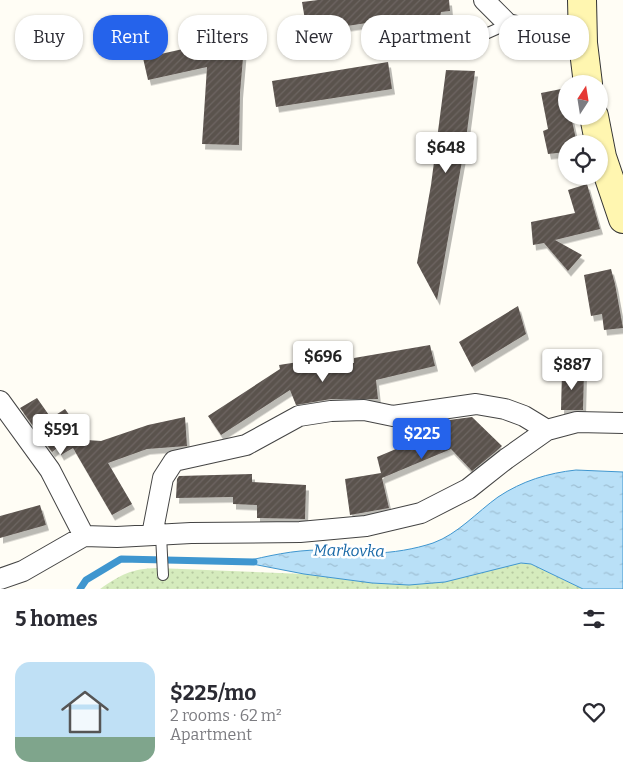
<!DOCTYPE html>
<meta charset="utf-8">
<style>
:root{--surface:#fff;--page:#f2f2f3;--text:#2b2b33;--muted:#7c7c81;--accent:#2563eb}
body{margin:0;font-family:Bitter,serif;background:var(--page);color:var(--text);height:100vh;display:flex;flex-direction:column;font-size:19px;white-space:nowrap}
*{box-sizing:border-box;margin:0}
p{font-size:16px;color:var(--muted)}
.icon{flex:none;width:28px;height:28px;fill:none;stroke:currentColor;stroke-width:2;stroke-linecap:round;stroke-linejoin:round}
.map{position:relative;height:589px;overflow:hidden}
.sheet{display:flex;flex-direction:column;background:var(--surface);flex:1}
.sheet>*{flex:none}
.guide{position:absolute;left:15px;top:15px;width:594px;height:45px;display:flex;gap:10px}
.needle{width:32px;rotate:12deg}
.buttons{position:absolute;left:558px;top:75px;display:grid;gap:10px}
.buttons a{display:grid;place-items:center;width:50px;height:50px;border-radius:50%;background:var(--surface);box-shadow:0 1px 4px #0004;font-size:25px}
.price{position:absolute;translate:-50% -42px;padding:0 11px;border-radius:5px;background:#fff;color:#222;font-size:16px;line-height:32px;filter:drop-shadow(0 1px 2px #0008)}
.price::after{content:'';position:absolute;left:50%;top:30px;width:15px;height:11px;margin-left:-8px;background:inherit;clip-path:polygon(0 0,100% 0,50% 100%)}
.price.active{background:var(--accent);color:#fff}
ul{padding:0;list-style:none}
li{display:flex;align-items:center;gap:15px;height:125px;padding:0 15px}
li span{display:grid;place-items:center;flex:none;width:140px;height:100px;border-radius:15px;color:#555}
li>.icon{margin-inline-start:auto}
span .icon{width:60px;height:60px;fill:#fffc;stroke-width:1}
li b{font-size:21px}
h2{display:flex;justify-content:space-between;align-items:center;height:60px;padding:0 15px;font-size:21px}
.pill{padding:0 18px;border-radius:20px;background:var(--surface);box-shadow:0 1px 4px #0004;font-size:18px;line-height:45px}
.pill.active{background:var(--accent);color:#fff}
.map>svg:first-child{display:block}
</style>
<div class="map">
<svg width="623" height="589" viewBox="0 0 623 589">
<defs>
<pattern id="grass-dots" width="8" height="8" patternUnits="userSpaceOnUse" patternTransform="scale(1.25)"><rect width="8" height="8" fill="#d5ebbd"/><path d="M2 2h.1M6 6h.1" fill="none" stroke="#b6c8a1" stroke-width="1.8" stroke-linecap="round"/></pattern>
<pattern id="water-ripples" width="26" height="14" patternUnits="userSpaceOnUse" patternTransform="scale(1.25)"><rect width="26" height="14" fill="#b9e0f7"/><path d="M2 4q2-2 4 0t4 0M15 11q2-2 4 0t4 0" fill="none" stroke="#9ebfd3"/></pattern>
<pattern id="building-hatch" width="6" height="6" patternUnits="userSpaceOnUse" patternTransform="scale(1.25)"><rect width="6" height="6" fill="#5a524d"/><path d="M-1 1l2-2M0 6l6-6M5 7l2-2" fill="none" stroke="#6d6662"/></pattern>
<filter id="shadow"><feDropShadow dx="3" dy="5.5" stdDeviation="0" flood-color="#0004"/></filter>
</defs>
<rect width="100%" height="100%" fill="#fffdf5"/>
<!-- grass -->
<path fill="url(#grass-dots)" d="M 520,563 L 531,564 L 583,589 L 100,589 C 122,574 131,569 157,568 L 304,574 L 372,583 L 409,585 Z"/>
<!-- water -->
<path fill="url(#water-ripples)" stroke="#3f96cf" d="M 576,470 L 623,472 L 623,589 L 583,589 L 531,564 L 521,563 L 445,582 L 409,585 L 372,583 L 304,574 L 242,562 C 268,556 293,550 320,550 C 338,550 356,554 373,553 C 392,553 415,549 433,543 C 458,534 477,512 498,497 C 522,481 548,473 576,470 Z"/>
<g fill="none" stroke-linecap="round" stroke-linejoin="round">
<!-- stream -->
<path stroke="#3f96cf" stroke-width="7" d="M 80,589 L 86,580 L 121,559 L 254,562"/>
</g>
<!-- building -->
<path fill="url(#building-hatch)" filter="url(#shadow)" d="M 318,0 L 449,0 L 450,11 L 441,12 L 436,37 L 399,30 L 400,18 L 307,32 L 302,2 Z
M 245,35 L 240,93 L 239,145 L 202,144 L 207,67 L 148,80 L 143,58 Z
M 388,62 L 392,89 L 276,107 L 272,81 Z
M 446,70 L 475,71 L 466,139 L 437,300 L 417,263 L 431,185 Z
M 566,88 L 566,116 L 571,116 L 577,144 L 566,144 L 566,152 L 548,154 L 543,131 L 548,129 L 541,93 Z
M 587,184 L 600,229 L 555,240 L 582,255 L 568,271 L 544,243 L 533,245 L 531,222 L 575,213 L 568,190 Z
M 611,269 L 615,284 L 623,328 L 604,330 L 602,314 L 591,316 L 584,275 Z
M 518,306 L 526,334 L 472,367 L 459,342 Z
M 430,345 L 435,366 L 376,380 L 378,399 L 331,399 L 296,405 L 290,390 L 221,435 L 208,416 L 280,369 L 279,365 L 311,360 L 354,363 L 354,358 Z
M 562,372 L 584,372 L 583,410 L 561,410 Z
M 37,398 L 51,418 L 65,409 L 87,440 L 101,441 L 148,425 L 185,417 L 187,446 L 147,449 L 108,463 L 132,504 L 112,515 L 73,448 L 61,455 L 57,448 L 52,452 L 20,408 Z
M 472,417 L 502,446 L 494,453 L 472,471 L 451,449 L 382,478 L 389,508 L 350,515 L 345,479 L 381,473 L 377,457 L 441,430 L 434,422 Z
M 252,474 L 252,482 L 306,485 L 305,519 L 257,518 L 257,505 L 233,504 L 233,497 L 176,498 L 177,479 L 179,476 Z
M 40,505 L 46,525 L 0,538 L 0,516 Z"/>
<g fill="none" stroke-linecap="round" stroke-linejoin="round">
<defs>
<path id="lane" d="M 406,51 L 432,53 L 452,49 L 508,24
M 161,535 L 163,575"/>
<path id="street" d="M 484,0 L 508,24 L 583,43
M 0,401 L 50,470 L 84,536
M 152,535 L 163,478 L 174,461 L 246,445 L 299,416 L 331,411 L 364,410 L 393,416 L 476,404 L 505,409 L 524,416 L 547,430
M 0,579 L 23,571 L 84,536 L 117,537 L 191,533 L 300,532 L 366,526 L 421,513 L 468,489 L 506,459 L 547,430 L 577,422 L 623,423"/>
<path id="secondary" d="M 582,0 L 583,43 L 588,84
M 594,116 L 602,157 L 623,219"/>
</defs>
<!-- lane casing -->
<use href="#lane" stroke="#444" stroke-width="12"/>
<!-- street casing -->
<use href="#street" stroke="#444" stroke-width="22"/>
<!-- secondary casing -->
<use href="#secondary" stroke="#333" stroke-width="30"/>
<!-- lane -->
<use href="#lane" stroke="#fff" stroke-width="10"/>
<!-- street -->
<use href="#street" stroke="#fff" stroke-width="20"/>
<!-- secondary -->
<use href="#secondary" stroke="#fff6b0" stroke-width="28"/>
</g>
<g text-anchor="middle" stroke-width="5" stroke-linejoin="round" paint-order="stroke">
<!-- water labels -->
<g font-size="16" font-style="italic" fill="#1768a6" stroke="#fff">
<text transform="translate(349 550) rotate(1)" y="6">Markovka</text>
</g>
</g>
</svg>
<div class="buttons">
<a><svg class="needle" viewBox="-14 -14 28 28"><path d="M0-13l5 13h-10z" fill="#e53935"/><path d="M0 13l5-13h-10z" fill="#7c7c81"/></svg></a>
<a><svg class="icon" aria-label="locate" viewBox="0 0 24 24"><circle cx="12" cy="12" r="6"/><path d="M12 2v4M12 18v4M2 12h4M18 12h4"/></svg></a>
</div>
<b class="price" style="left:446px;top:174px">$648</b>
<b class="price" style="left:323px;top:383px">$696</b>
<b class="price" style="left:572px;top:391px">$887</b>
<b class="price" style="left:61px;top:456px">$591</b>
<b class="price active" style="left:422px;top:460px">$225</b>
<div class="guide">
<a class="pill">Buy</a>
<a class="pill active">Rent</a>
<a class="pill">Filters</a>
<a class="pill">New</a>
<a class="pill">Apartment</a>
<a class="pill">House</a>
</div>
</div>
<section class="sheet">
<h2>5 homes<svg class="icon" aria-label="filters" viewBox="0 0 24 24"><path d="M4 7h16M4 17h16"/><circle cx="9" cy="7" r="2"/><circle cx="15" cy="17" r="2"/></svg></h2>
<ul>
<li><span style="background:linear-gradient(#bfe0f5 75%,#7fa58c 0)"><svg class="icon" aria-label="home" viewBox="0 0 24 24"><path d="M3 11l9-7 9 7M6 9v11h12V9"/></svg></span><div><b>$225/mo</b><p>2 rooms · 62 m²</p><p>Apartment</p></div><svg class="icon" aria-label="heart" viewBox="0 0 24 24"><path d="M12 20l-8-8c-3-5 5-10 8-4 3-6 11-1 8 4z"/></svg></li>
</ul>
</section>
